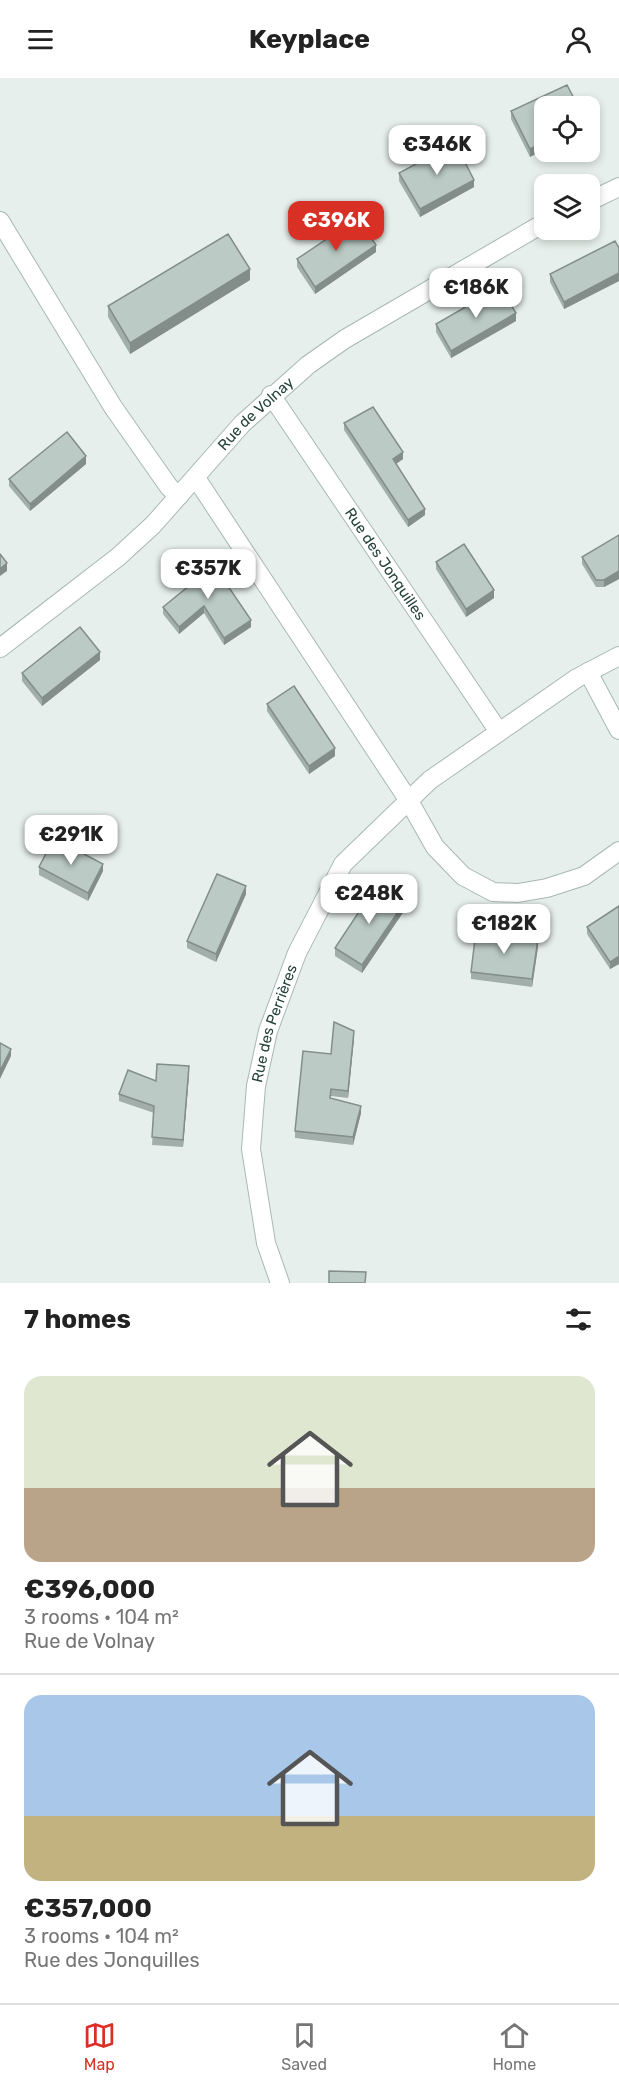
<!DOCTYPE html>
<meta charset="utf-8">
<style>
:root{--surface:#fff;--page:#f2f2f2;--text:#222;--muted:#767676;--line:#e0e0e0;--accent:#d93025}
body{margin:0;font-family:Rubik,sans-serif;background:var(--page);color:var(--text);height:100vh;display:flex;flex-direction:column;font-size:22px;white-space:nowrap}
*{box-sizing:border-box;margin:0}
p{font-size:20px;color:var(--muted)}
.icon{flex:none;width:33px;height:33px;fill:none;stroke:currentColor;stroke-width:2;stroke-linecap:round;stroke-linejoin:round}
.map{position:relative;height:1205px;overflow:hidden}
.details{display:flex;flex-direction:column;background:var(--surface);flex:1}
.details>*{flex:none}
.buttons{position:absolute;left:534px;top:18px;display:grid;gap:12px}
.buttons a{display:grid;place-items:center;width:66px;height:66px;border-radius:12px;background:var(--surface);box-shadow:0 3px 9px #0003;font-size:30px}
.price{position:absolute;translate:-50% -51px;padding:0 14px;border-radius:12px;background:#fff;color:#222;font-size:20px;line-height:39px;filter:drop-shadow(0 2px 3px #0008)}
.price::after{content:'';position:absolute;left:50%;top:36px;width:18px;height:14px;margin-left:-9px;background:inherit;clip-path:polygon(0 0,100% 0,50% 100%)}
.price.current{background:var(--accent);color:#fff}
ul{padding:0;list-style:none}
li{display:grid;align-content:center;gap:12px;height:318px;padding:0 24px}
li+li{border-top:2px solid var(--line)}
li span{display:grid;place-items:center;height:186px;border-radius:18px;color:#555}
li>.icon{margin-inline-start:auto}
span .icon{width:108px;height:108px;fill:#fffc;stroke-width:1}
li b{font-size:26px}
h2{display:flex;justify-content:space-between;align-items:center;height:72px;padding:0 24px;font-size:26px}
header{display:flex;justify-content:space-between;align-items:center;height:78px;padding:0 24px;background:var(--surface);font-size:27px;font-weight:700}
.menu{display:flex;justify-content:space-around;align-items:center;height:84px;border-top:2px solid var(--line);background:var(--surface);font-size:16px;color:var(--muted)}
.menu a{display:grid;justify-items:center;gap:3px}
.menu .current{color:var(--accent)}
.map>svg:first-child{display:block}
</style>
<header><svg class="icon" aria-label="menu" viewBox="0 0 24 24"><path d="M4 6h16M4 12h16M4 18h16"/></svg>Keyplace<svg class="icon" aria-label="person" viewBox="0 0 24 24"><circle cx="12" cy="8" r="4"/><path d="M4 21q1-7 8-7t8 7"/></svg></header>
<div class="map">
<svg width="619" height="1205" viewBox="0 0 619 1205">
<rect width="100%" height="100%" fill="#e6efeb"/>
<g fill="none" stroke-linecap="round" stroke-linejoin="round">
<defs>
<g id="street">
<path d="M 590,123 L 619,109"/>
<path d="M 0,143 L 113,329 L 169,409 L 179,418"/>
<path id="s1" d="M 271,317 L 499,654"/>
<path d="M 196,400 L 409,723 L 435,769 L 463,798 L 493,814 L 518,815 L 547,810 L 584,798 L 619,773"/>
<path id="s2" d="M 0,570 L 118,479 L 153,447 L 242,346 L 308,287 L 345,261 L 544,145"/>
<path d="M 588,594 L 619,652"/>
<path id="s3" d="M 280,1205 L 266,1165 L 251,1071 L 256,1008 L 268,953 L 297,875 L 343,786 L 430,702 L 577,600 L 619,578"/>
</g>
</defs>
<!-- street casing -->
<use href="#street" stroke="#a8b8b2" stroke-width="20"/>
<!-- street -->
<use href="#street" stroke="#fff" stroke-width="18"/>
</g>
<!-- wall -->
<path fill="#a1aea9" d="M 567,7 L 530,79 L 511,41 L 511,33 Z
M 399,95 L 474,109 L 420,139 L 399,103 Z
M 619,170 L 619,203 L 564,231 L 550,204 L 550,196 Z
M 376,174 L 315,216 L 297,189 L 297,181 Z
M 250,202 L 130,276 L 108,239 L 108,228 Z
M 516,243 L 451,280 L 436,254 L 436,246 Z
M 344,345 L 403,381 L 396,386 L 425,437 L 408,449 L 344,352 Z
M 86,386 L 30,433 L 9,408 L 9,401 Z
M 619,457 L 619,501 L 604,509 L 596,509 L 582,486 L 582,479 Z
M 436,484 L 494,520 L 466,539 L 436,491 Z
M 184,497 L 251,549 L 224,567 L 204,535 L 179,556 L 163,536 L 163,529 L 187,509 L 184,504 Z
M 100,582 L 42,628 L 22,603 L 22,595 Z
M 267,626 L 335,678 L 309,696 L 267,633 Z
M 39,789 L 103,793 L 88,823 L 39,797 Z
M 246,816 L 216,884 L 187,870 L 187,863 Z
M 619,828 L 619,886 L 610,891 L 587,856 L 587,849 Z
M 404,833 L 362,895 L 335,878 L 335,870 Z
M 538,869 L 532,909 L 471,901 L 471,894 Z
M 354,960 L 348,1020 L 331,1018 L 330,1020 L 361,1035 L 353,1067 L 295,1060 L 295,1053 L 331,976 Z
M 189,996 L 183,1069 L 152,1067 L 154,1035 L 119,1023 L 119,1016 L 156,1003 Z"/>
<!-- shaded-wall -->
<path fill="#838d89" d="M 544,64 L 544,72 L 530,79 L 530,71 Z
M 474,102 L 474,109 L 420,139 L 420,131 Z
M 376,167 L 376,174 L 315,216 L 315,209 Z
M 250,191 L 250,202 L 130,276 L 130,265 Z
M 619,195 L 619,203 L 564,231 L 564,224 Z
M 516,235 L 516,243 L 451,280 L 451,273 Z
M 403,374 L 403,381 L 393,388 L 393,381 Z
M 86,378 L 86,386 L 30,433 L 30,426 Z
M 425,431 L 425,437 L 408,449 L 408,442 Z
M 7,485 L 7,493 L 0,498 L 0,491 Z
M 619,493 L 619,501 L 604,509 L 604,502 Z
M 494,512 L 494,520 L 466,539 L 466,531 Z
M 204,528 L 204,535 L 179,556 L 179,549 Z
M 251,542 L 251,549 L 224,567 L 224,560 Z
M 100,574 L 100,582 L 42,628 L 42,620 Z
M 335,670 L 335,678 L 309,696 L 309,688 Z
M 103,786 L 103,793 L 88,823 L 88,815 Z
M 246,808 L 246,816 L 216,884 L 216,876 Z
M 404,825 L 404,833 L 362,895 L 362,887 Z
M 538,861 L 538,869 L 532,909 L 532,901 Z
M 619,878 L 619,886 L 610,891 L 610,884 Z
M 354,953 L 354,960 L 348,1020 L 348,1013 Z
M 11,971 L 11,978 L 0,1001 L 0,993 Z
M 189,988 L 189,996 L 183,1069 L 183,1062 Z
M 361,1028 L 361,1035 L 353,1067 L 353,1059 Z"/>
<!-- building -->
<path fill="#bbcac4" stroke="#838d89" stroke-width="1.5" d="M 567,7 L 578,28 L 544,28 L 544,64 L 530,71 L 511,33 Z
M 455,65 L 474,102 L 420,131 L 399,95 Z
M 358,140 L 376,167 L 315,209 L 297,181 Z
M 228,156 L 250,191 L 130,265 L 108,228 Z
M 615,163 L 619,170 L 619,195 L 564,224 L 550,196 Z
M 500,209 L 516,235 L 451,273 L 436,246 Z
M 373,329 L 403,374 L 393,381 L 425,431 L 408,442 L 344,345 Z
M 67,354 L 86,378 L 30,426 L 9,401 Z
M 619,457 L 619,493 L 604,502 L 596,502 L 582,479 Z
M 464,466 L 494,512 L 466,531 L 436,484 Z
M 0,476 L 7,485 L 0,491 Z
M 209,480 L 251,542 L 224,560 L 204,528 L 179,549 L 163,529 L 190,507 L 184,497 Z
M 80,549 L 100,574 L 42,620 L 22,595 Z
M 294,608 L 335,670 L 309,688 L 267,626 Z
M 54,760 L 103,786 L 88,815 L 39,789 Z
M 217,796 L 246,808 L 216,876 L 187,863 Z
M 376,808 L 404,825 L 362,887 L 335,870 Z
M 619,828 L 619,878 L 610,884 L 587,849 Z
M 476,853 L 538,861 L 532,901 L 471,894 Z
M 334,944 L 354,953 L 348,1013 L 331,1011 L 330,1020 L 361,1028 L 353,1059 L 295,1053 L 303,973 L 331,976 Z
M 0,965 L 11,971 L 0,993 Z
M 157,986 L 189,988 L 183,1062 L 152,1059 L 154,1028 L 119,1016 L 128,992 L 156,1003 Z
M 329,1193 L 366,1194 L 365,1205 L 329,1205 Z"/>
<g text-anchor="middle" stroke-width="6" stroke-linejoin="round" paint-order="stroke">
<!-- street labels -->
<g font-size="15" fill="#24423a" stroke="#f7fbf9">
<text dy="5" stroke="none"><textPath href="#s2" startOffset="348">Rue de Volnay</textPath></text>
<text dy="5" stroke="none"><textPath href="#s1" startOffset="204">Rue des Jonquilles</textPath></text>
<text dy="5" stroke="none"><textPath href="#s3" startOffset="266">Rue des Perrières</textPath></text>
</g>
</g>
</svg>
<div class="buttons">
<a><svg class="icon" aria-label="locate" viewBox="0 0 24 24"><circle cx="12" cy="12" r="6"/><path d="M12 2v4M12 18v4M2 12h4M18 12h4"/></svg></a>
<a><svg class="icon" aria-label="layers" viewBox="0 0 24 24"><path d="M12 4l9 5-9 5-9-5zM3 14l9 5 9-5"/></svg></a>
</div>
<b class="price" style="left:437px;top:98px">€346K</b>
<b class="price current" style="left:336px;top:174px">€396K</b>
<b class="price" style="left:476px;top:241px">€186K</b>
<b class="price" style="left:208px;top:522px">€357K</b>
<b class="price" style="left:71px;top:788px">€291K</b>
<b class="price" style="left:369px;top:847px">€248K</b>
<b class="price" style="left:504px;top:877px">€182K</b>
</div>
<section class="details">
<h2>7 homes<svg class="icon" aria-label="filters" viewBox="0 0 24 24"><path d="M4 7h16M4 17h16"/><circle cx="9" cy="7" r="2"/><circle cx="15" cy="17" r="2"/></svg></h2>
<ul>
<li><span style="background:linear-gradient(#dfe7d0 60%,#b9a48a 0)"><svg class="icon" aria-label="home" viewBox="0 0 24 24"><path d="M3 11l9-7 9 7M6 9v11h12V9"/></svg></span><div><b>€396,000</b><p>3 rooms · 104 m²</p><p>Rue de Volnay</p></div></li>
<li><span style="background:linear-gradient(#a9c7e8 65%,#c2b280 0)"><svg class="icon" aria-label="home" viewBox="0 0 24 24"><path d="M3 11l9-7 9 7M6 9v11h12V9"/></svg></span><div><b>€357,000</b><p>3 rooms · 104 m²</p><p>Rue des Jonquilles</p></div></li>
</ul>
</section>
<nav class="menu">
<a class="current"><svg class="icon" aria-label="map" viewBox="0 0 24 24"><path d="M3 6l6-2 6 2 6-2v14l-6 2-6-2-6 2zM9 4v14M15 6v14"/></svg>Map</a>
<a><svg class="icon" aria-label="saved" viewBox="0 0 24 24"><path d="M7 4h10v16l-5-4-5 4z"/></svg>Saved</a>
<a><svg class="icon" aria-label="home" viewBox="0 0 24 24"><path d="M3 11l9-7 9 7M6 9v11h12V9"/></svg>Home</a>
</nav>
